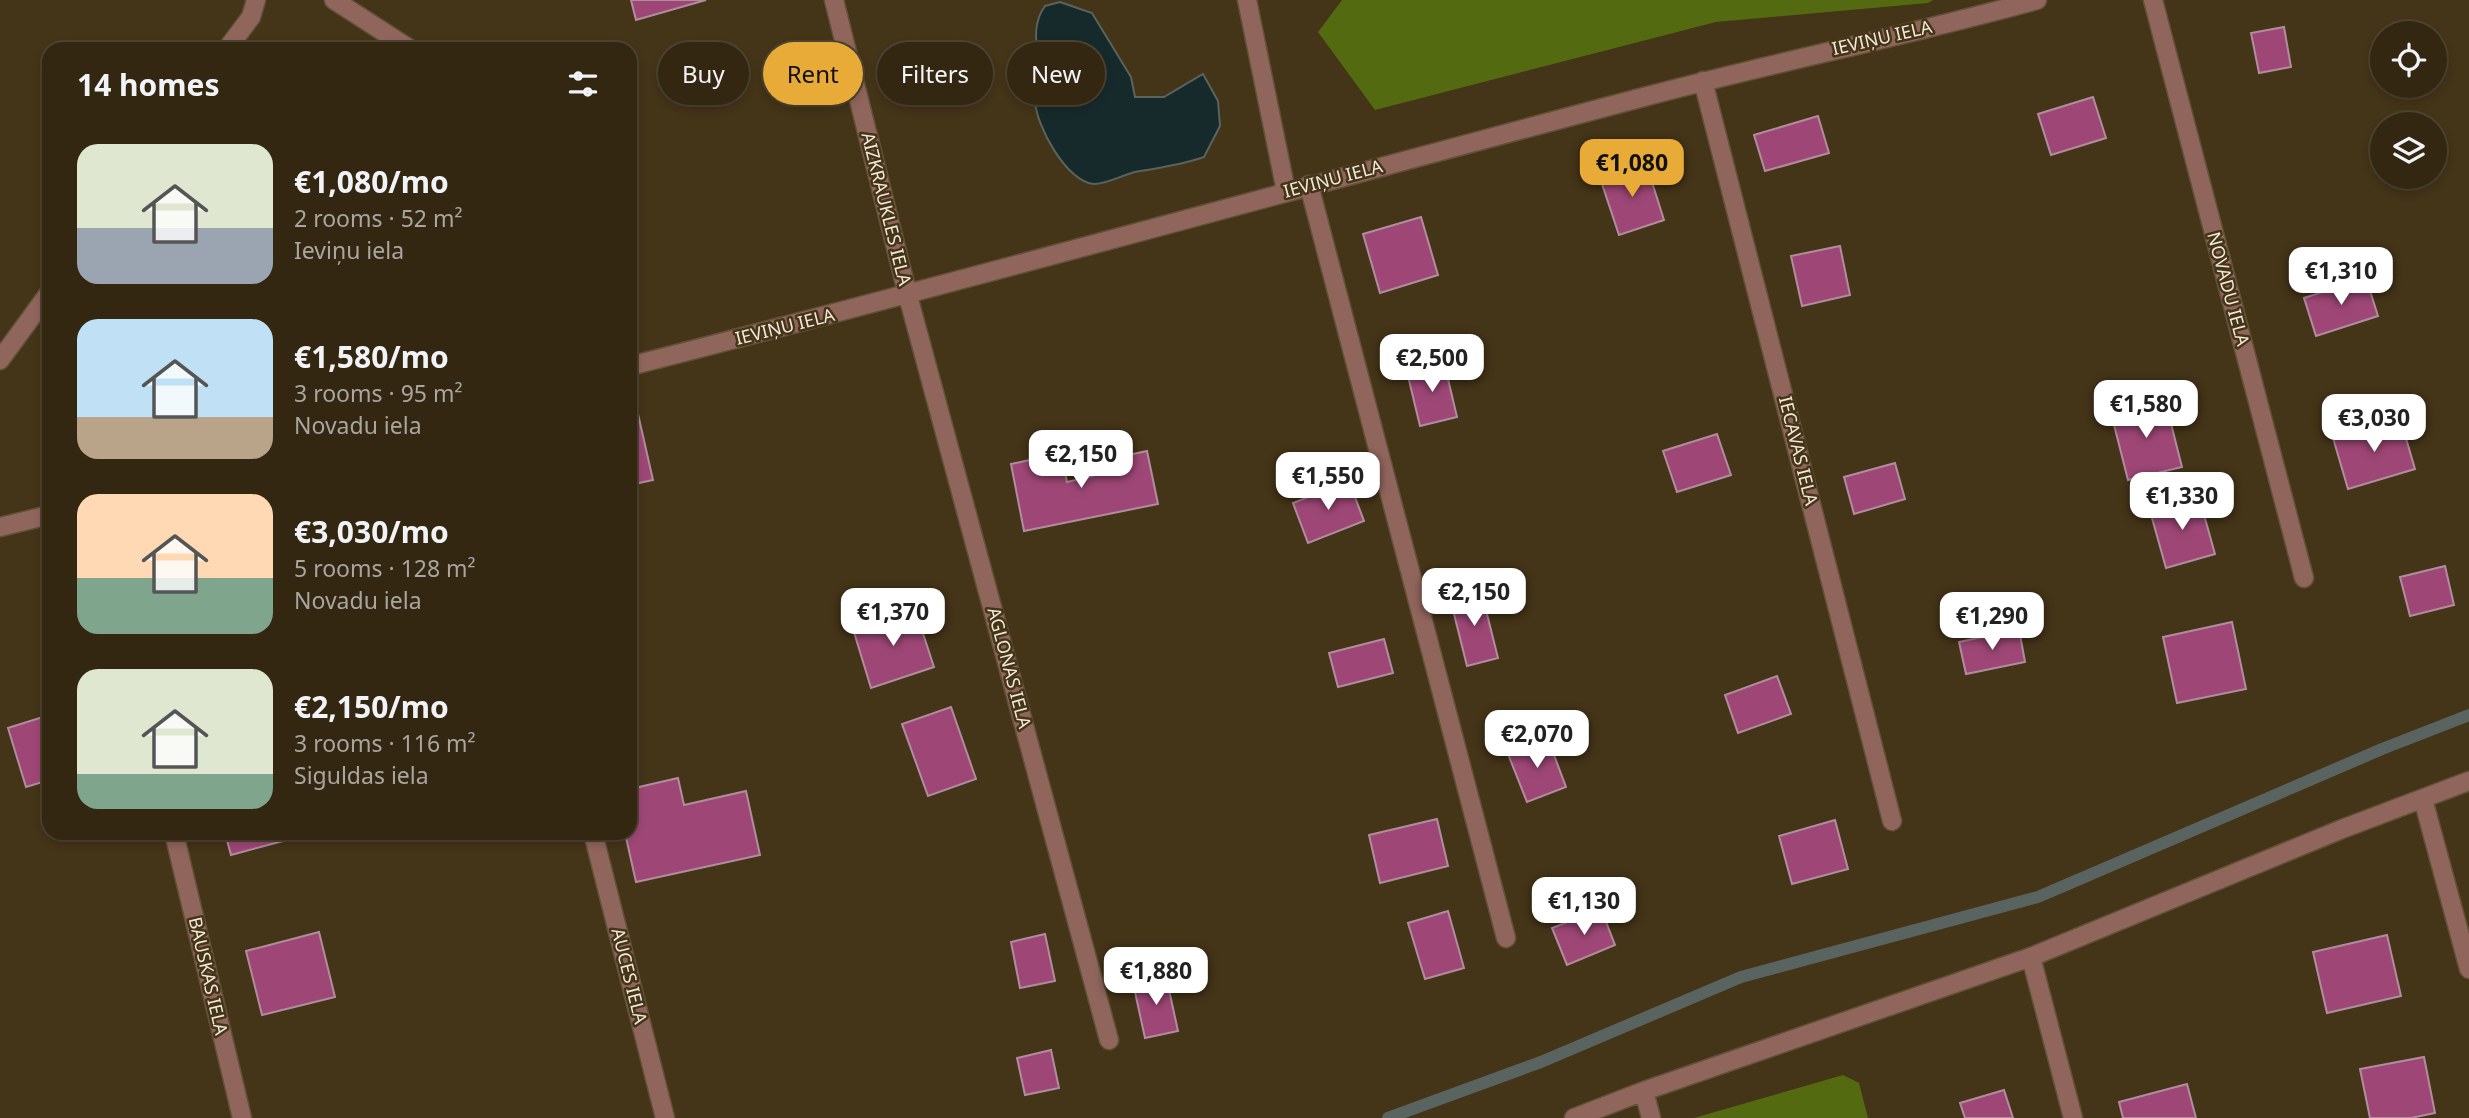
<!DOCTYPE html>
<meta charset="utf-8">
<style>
:root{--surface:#332712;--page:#3e3320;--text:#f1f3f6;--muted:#a9a59f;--line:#4e4432;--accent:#e8ab37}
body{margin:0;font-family:"Noto Sans",sans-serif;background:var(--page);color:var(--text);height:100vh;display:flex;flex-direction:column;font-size:26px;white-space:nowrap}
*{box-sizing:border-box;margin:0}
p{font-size:23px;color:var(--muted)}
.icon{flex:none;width:38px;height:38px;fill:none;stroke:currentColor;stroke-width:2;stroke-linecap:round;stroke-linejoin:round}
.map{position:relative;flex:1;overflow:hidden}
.drawer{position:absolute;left:42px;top:42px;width:595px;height:798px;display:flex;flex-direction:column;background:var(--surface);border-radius:21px;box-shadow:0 4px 10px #0003,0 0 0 2px var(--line)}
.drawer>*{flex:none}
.guide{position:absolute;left:658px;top:42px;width:665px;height:63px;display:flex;gap:14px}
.tools{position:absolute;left:2370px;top:21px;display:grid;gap:14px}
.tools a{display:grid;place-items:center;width:77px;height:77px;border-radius:50%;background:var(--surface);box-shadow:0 4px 10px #0003,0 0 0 2px var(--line);font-size:35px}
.price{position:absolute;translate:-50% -60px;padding:0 16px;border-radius:14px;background:#fff;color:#222;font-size:23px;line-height:46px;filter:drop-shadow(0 2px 4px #0008)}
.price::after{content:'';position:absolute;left:50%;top:42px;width:21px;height:16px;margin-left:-10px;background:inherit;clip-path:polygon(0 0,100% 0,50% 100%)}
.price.on{background:var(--accent);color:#111}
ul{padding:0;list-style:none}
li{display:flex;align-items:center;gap:21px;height:175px;padding:0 35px}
li span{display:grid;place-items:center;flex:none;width:196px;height:140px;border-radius:21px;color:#555}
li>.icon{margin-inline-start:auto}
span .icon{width:84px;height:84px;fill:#fffc;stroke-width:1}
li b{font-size:30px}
h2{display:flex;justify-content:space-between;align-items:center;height:84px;padding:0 35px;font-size:30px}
.chip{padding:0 24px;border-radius:32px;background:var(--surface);box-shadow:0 4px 10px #0003,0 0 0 2px var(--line);font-size:24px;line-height:63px}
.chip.on{background:var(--accent);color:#111}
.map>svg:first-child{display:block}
</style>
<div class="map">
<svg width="2469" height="1118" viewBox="0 0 2469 1118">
<rect width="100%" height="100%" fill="#443418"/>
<!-- green -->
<path fill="#546a10" d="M 1342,0 L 1933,0 L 1928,3 L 1716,22 L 1375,110 L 1318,32 Z
M 1843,1075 L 1859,1083 L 1868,1118 L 1694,1118 Z"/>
<!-- water -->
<path fill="#172a2b" stroke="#59635f" stroke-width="2" d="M 1060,2 L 1092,13 L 1131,77 L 1135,97 L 1164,97 L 1203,74 L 1218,101 L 1220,126 L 1204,157 C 1181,165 1159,168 1135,172 C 1122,175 1107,184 1094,184 C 1067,183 1035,124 1035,100 C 1035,91 1040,82 1039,73 C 1038,50 1030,26 1045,6 Z"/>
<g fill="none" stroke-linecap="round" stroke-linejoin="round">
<!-- stream -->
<path stroke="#59635f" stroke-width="12" d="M 1388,1118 L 1541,1062 L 1741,977 L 2038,897 L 2382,749 L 2469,715"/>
</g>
<!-- building -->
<path fill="#9e4776" stroke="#b08d9d" stroke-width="2" d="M 631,0 L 706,0 L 636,20 Z
M 2284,27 L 2291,67 L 2259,73 L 2251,33 Z
M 2093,97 L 2106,138 L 2051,155 L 2038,114 Z
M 1818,116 L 1829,153 L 1765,171 L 1754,135 Z
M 1646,163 L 1664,220 L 1619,235 L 1600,178 Z
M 1421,217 L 1438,275 L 1380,293 L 1363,234 Z
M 1840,246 L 1850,295 L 1802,306 L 1791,256 Z
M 2366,278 L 2378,316 L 2316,336 L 2304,298 Z
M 1444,362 L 1457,417 L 1420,426 L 1407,372 Z
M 2165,400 L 2182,467 L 2128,480 L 2111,413 Z
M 638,414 L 653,480 L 630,485 L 630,416 Z
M 2400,418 L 2415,469 L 2348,489 L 2333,438 Z
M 1717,434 L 1731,475 L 1677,492 L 1663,451 Z
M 1147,451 L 1158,504 L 1024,531 L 1011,464 L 1061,453 L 1067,482 L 1093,476 L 1091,463 Z
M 1895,463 L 1905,499 L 1854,514 L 1844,477 Z
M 1349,481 L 1364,521 L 1308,543 L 1293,503 Z
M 2199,497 L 2215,554 L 2166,568 L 2150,511 Z
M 2445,566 L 2454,605 L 2410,616 L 2400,577 Z
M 1481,590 L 1498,658 L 1467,666 L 1450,598 Z
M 915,609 L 934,667 L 871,688 L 853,629 Z
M 2232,622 L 2246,689 L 2177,703 L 2163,637 Z
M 2019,629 L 2025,662 L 1966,674 L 1959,642 Z
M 1384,639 L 1393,673 L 1338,687 L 1329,653 Z
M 1777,676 L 1791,714 L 1738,733 L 1725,695 Z
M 951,707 L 976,779 L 928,796 L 902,724 Z
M 49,715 L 49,780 L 26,787 L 8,728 Z
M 1548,739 L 1566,787 L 1527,802 L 1508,754 Z
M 678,778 L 684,805 L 746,791 L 760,855 L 636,882 L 625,833 L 630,833 L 630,789 Z
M 1437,819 L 1448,866 L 1380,883 L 1369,835 Z
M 1835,820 L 1848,869 L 1792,884 L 1779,836 Z
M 225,833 L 281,833 L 283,841 L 231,855 Z
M 1601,909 L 1615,945 L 1567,965 L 1552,928 Z
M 1448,911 L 1464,968 L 1425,979 L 1408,923 Z
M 319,932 L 335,997 L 262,1015 L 246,951 Z
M 1045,934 L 1055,981 L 1020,988 L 1011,942 Z
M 2387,935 L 2401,996 L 2327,1013 L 2313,952 Z
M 1166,976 L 1178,1031 L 1145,1038 L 1133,983 Z
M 1051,1050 L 1059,1088 L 1025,1095 L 1017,1058 Z
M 2424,1057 L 2435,1113 L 2411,1118 L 2370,1118 L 2360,1069 Z
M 2187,1084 L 2196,1118 L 2123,1118 L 2119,1102 Z
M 2004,1090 L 2013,1118 L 1965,1118 L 1960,1103 Z"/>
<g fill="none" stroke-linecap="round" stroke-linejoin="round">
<defs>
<path id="street" d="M 334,0 L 410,49
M 834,0 L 908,296 L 1109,1040
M 1247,0 L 1286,191
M 2153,0 L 2304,578
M 227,49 L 251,17 L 256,0
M 1703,81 L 1892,821
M 1309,185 L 1506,938
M 0,360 L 49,293
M 630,366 C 968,280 1303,187 1640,98 C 1772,63 1906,36 2037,0
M 0,527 L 49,515
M 2423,799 L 2469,969
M 174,833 L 242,1118
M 593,833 L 665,1118
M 2031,957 L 2073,1118
M 1644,1091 L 1651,1118
M 1574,1118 L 1644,1091 L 2031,957 L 2342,829 L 2469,781"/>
</defs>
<!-- street casing -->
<use href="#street" stroke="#605137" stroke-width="21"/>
<!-- street -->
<use href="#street" stroke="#90655c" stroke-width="18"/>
</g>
<g text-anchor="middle" stroke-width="5" stroke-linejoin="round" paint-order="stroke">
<!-- street labels -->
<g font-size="18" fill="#f2e8d8" stroke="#443418">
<text transform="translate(1882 38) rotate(-13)" y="6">IEVIŅU IELA</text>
<text transform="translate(1333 179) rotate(-15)" y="6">IEVIŅU IELA</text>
<text transform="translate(886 209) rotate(76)" y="6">AIZKRAUKLES IELA</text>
<text transform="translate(2228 289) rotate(75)" y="6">NOVADU IELA</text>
<text transform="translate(785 327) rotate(-14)" y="6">IEVIŅU IELA</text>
<text transform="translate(1798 451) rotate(76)" y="6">IECAVAS IELA</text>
<text transform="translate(1009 668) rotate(75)" y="6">AGLONAS IELA</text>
<text transform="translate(208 976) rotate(77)" y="6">BAUSKAS IELA</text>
<text transform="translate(629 976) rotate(76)" y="6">AUCES IELA</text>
</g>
</g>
</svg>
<div class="tools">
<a><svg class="icon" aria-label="locate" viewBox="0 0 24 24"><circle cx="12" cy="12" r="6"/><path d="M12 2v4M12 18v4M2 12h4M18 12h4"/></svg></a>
<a><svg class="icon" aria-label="layers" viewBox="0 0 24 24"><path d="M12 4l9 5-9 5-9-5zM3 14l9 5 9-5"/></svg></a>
</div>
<b class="price on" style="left:1632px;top:199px">€1,080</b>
<b class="price" style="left:2341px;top:307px">€1,310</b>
<b class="price" style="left:1432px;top:394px">€2,500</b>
<b class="price" style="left:2146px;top:440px">€1,580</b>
<b class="price" style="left:2374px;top:454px">€3,030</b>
<b class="price" style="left:1081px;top:490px">€2,150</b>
<b class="price" style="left:1328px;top:512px">€1,550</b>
<b class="price" style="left:2182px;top:532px">€1,330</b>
<b class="price" style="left:1474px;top:628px">€2,150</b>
<b class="price" style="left:893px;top:648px">€1,370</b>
<b class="price" style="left:1992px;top:652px">€1,290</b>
<b class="price" style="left:1537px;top:770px">€2,070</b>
<b class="price" style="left:1584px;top:937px">€1,130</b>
<b class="price" style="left:1156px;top:1007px">€1,880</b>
<div class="guide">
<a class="chip">Buy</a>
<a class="chip on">Rent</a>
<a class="chip">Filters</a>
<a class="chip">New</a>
</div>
<section class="drawer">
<h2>14 homes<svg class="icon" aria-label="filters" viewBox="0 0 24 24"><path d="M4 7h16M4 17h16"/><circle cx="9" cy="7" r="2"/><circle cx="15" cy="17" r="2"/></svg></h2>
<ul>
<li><span style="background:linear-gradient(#dfe7d0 60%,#9aa5b1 0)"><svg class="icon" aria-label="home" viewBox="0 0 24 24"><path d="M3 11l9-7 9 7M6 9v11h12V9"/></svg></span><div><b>€1,080/mo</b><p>2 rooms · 52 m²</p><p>Ieviņu iela</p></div></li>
<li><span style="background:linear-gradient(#bfe0f5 70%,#b9a48a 0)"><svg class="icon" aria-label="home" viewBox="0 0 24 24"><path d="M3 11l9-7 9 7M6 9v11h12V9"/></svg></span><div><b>€1,580/mo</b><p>3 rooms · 95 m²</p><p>Novadu iela</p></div></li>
<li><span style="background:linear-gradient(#ffd9b3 60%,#7fa58c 0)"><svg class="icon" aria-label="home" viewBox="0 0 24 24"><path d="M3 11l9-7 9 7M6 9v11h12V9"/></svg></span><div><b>€3,030/mo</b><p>5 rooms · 128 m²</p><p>Novadu iela</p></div></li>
<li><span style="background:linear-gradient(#dfe7d0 75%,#7fa58c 0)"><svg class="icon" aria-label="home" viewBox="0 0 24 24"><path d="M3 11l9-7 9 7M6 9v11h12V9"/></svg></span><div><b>€2,150/mo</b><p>3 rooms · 116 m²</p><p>Siguldas iela</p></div></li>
</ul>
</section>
</div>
